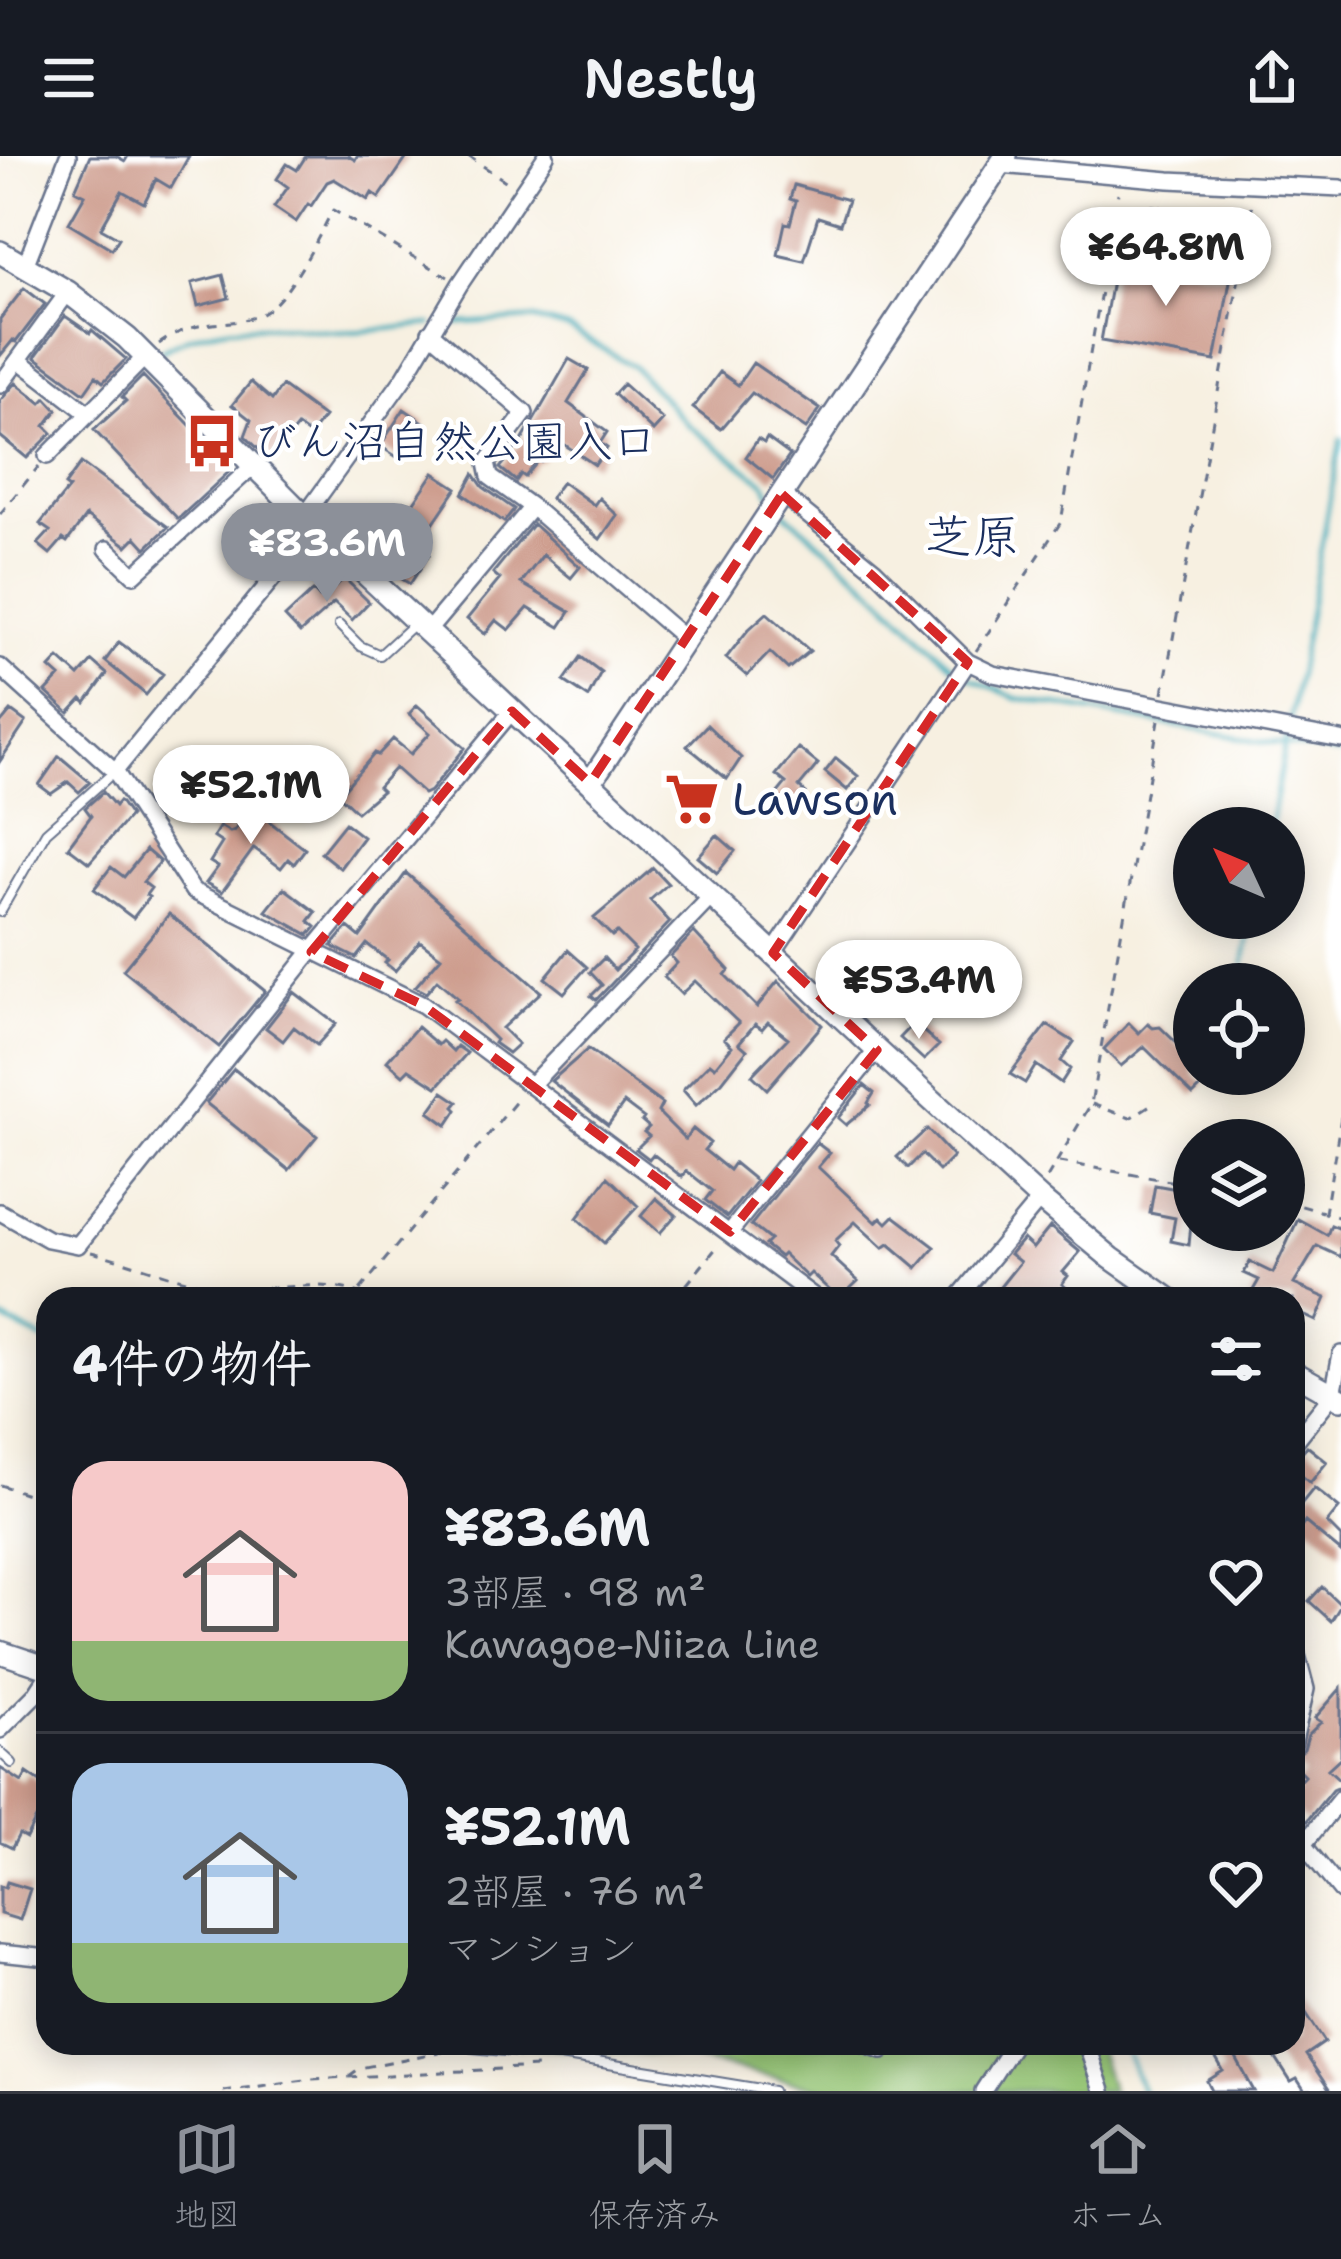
<!DOCTYPE html>
<html lang="ja">
<meta charset="utf-8">
<style>
:root{--surface:#171b24;--page:#242831;--text:#f1f3f6;--muted:#9ea1a6;--line:#363941;--accent:#8c9099}
body{margin:0;font-family:"Shantell Sans","Klee One",sans-serif;background:var(--page);color:var(--text);height:100vh;display:flex;flex-direction:column;font-size:45px;white-space:nowrap}
*{box-sizing:border-box;margin:0}
p{font-size:39px;color:var(--muted)}
.icon{flex:none;width:66px;height:66px;fill:none;stroke:currentColor;stroke-width:2;stroke-linecap:round;stroke-linejoin:round}
.map{position:relative;flex:1;overflow:hidden}
.details{position:absolute;left:36px;top:1131px;width:1269px;height:768px;display:flex;flex-direction:column;background:var(--surface);border-radius:36px;box-shadow:0 6px 30px #0003}
.details>*{flex:none}
.needle{width:78px;rotate:314deg}
.controls{position:absolute;left:1173px;top:651px;display:grid;gap:24px}
.controls a{display:grid;place-items:center;width:132px;height:132px;border-radius:50%;background:var(--surface);box-shadow:0 6px 30px #0003;font-size:60px}
.price{position:absolute;translate:-50% -102px;padding:0 27px;border-radius:42px;background:#fff;color:#222;font-size:39px;line-height:78px;filter:drop-shadow(0 3px 6px #0008)}
.price::after{content:'';position:absolute;left:50%;top:72px;width:36px;height:27px;margin-left:-18px;background:inherit;clip-path:polygon(0 0,100% 0,50% 100%)}
.price.active{background:var(--accent);color:#fff}
ul{padding:0;list-style:none}
li{display:flex;align-items:center;gap:36px;height:300px;padding:0 36px}
li+li{border-top:3px solid var(--line)}
li span{display:grid;place-items:center;flex:none;width:336px;height:240px;border-radius:36px;color:#555}
li>.icon{margin-inline-start:auto}
span .icon{width:144px;height:144px;fill:#fffc;stroke-width:1}
li b{font-size:51px}
h2{display:flex;justify-content:space-between;align-items:center;height:144px;padding:0 36px;font-size:51px}
header{display:flex;justify-content:space-between;align-items:center;height:156px;padding:0 36px;background:var(--surface);font-size:54px;font-weight:600}
.tabs{display:flex;justify-content:space-around;align-items:center;height:168px;border-top:3px solid var(--line);background:var(--surface);font-size:33px;color:var(--muted)}
.tabs a{display:grid;justify-items:center;gap:6px}
.tabs .active{color:var(--accent)}
.map>svg:first-child{display:block}
</style>
<header><svg class="icon" aria-label="menu" viewBox="0 0 24 24"><path d="M4 6h16M4 12h16M4 18h16"/></svg>Nestly<svg class="icon" aria-label="share" viewBox="0 0 24 24"><path d="M12 15V3M7 8l5-5 5 5M5 13v7h14v-7"/></svg></header>
<div class="map">
<svg width="1341" height="1935" viewBox="0 0 1341 1935">
<rect width="100%" height="100%" fill="#fff"/>
<filter id="ink" filterUnits="userSpaceOnUse"><feTurbulence type="fractalNoise" baseFrequency=".00833" numOctaves="2"/><feDisplacementMap in="SourceGraphic" scale="24" xChannelSelector="R" yChannelSelector="G"/><feConvolveMatrix kernelMatrix="1 2 1 2 8 2 1 2 1" color-interpolation-filters="sRGB"/></filter>
<filter id="wash" filterUnits="userSpaceOnUse"><feTurbulence type="fractalNoise" baseFrequency=".004" numOctaves="4" result="noise"/><feDisplacementMap in="SourceGraphic" scale="48" xChannelSelector="R" yChannelSelector="G"/><feGaussianBlur stdDeviation="2.7" result="paint"/><feColorMatrix in="noise" values="0 0 0 0 0 0 0 0 0 0 0 0 0 0 0 0 0 1.4 0 .05"/><feComposite in="paint" operator="in"/></filter>
<g filter="url(#wash)">
<rect width="100%" height="100%" fill="#f7f0e1"/>
<!-- green -->
<path fill="#95c574" stroke="#587a69" stroke-width="3" d="M 475,1887 L 1096,1887 L 1112,1935 L 832,1935 L 683,1901 Z"/>
<g fill="none" stroke-linecap="round" stroke-linejoin="round">
<!-- stream -->
<path stroke="#3dacba" stroke-width="4.5" d="M 443,168 L 533,163 L 568,172 L 634,211 L 688,269 L 764,326 L 771,337
M 161,195 C 213,163 269,169 327,175 C 360,178 398,171 431,168
M 780,352 L 864,425 L 957,514
M 967,520 L 1016,542 L 1341,599
M 1270,672 L 1341,283
M 1244,807 L 1253,762
M 0,1162 L 48,1186
M 1123,1887 L 1142,1935"/>
</g>
<g id="blocks">
<!-- building -->
<path fill="#cd9c8d" d="M 90,0 L 116,0 L 125,5 L 128,0 L 189,0 L 171,32 L 156,23 L 144,47 L 122,35 L 101,72 L 119,82 L 112,93 L 69,67 L 85,39 L 75,34 Z
M 306,0 L 348,0 L 355,4 L 357,0 L 408,0 L 379,42 L 372,37 L 368,44 L 334,23 L 327,26 L 311,50 L 308,48 L 296,66 L 274,51 L 288,31 L 277,23 L 287,8 L 297,14 Z
M 794,29 L 848,44 L 840,68 L 818,61 L 804,105 L 778,99 L 785,67 L 790,68 L 796,45 L 790,43 Z
M 1153,50 L 1195,57 L 1189,87 L 1167,84 L 1170,67 L 1151,64 Z
M 1123,101 L 1231,120 L 1215,205 L 1101,185 L 1114,114 L 1121,115 Z
M 223,119 L 229,142 L 198,150 L 192,127 Z
M 24,132 L 45,148 L 16,186 L 13,184 L 0,200 L 0,163 Z
M 65,160 L 90,177 L 92,174 L 126,203 L 103,226 L 96,220 L 84,237 L 35,201 Z
M 569,203 L 588,214 L 568,247 L 607,276 L 600,287 L 607,292 L 595,309 L 559,285 L 541,306 L 539,304 L 525,321 L 521,318 L 516,325 L 500,312 L 522,285 Z
M 753,207 L 820,253 L 806,273 L 752,237 L 721,273 L 693,252 L 720,216 L 738,229 Z
M 143,220 L 232,313 L 178,363 L 94,274 L 126,245 L 122,241 Z
M 251,226 L 272,244 L 282,230 L 324,261 L 310,279 L 298,270 L 270,304 L 245,280 L 251,264 L 232,249 Z
M 16,227 L 41,247 L 46,242 L 57,254 L 45,270 L 52,277 L 27,302 L 0,280 L 0,245 Z
M 623,228 L 663,264 L 653,275 L 614,238 Z
M 404,253 L 425,267 L 409,299 L 404,296 L 400,303 L 380,290 Z
M 767,282 L 790,299 L 773,323 L 746,301 L 758,283 L 764,287 Z
M 81,307 L 93,316 L 168,371 L 146,392 L 136,381 L 127,390 L 86,360 L 67,386 L 63,383 L 50,398 L 38,388 L 50,375 L 40,368 L 69,332 L 65,329 Z
M 434,317 L 457,332 L 417,391 L 429,399 L 410,428 L 373,405 L 370,398 L 385,375 L 391,380 Z
M 474,318 L 483,331 L 514,353 L 504,366 L 463,338 Z
M 562,326 L 594,349 L 599,342 L 617,359 L 600,383 L 550,342 Z
M 533,368 L 580,411 L 571,422 L 543,399 L 521,427 L 570,456 L 560,471 L 528,452 L 509,474 L 496,464 L 485,478 L 467,463 L 500,423 L 493,417 Z
M 344,422 L 369,446 L 352,464 L 334,447 L 300,477 L 285,461 L 313,435 L 319,441 L 332,427 L 336,430 Z
M 767,457 L 810,495 L 788,513 L 770,496 L 747,520 L 726,502 L 748,474 Z
M 119,486 L 163,518 L 146,539 L 105,505 Z
M 581,501 L 601,516 L 588,541 L 564,525 Z
M 59,502 L 79,520 L 92,505 L 107,518 L 86,547 L 82,543 L 69,557 L 46,536 L 60,521 L 50,512 Z
M 417,549 L 465,592 L 430,635 L 424,638 L 395,612 L 378,631 L 382,635 L 357,656 L 339,639 L 375,597 L 378,599 L 393,583 L 411,598 L 430,577 L 409,558 Z
M 11,555 L 26,566 L 0,605 L 0,568 Z
M 707,569 L 741,602 L 727,623 L 687,590 Z
M 798,592 L 818,608 L 799,631 L 806,637 L 789,657 L 772,644 L 786,627 L 776,619 Z
M 59,600 L 90,626 L 79,636 L 68,626 L 51,638 L 39,629 Z
M 836,602 L 858,620 L 847,634 L 825,616 Z
M 103,636 L 115,650 L 119,645 L 121,647 L 130,660 L 89,707 L 68,691 L 91,660 L 85,652 Z
M 253,648 L 268,660 L 266,663 L 305,693 L 294,708 L 288,703 L 281,712 L 254,692 L 222,736 L 206,727 L 218,711 L 210,706 L 222,687 L 213,681 L 220,670 L 230,676 L 235,674 Z
M 345,667 L 363,681 L 340,712 L 321,697 Z
M 717,679 L 735,695 L 717,717 L 698,701 Z
M 146,694 L 160,706 L 143,726 L 151,732 L 146,739 L 149,741 L 133,762 L 94,733 L 111,711 L 124,721 Z
M 653,712 L 668,728 L 650,744 L 670,766 L 596,844 L 591,840 L 602,829 L 590,816 L 604,802 L 615,814 L 635,794 L 617,776 L 612,780 L 594,762 Z
M 406,717 L 541,836 L 502,872 L 518,888 L 508,897 L 494,887 L 496,884 L 455,844 L 458,842 L 437,824 L 426,837 L 415,831 L 441,801 L 420,785 L 395,815 L 385,807 L 388,804 L 367,788 L 356,802 L 332,790 L 348,771 L 360,781 Z
M 284,732 L 316,756 L 309,765 L 316,771 L 309,779 L 266,755 Z
M 169,758 L 265,835 L 219,891 L 123,814 Z
M 694,776 L 729,814 L 725,819 L 757,851 L 778,825 L 822,869 L 767,933 L 752,919 L 788,882 L 768,866 L 762,873 L 755,868 L 739,887 L 747,894 L 722,926 L 696,949 L 683,934 L 710,907 L 715,911 L 732,890 L 724,882 L 739,867 L 695,825 L 681,838 L 664,821 L 677,807 L 671,800 Z
M 568,794 L 587,811 L 564,837 L 545,822 Z
M 877,797 L 899,818 L 864,852 L 845,831 Z
M 294,836 L 336,868 L 317,889 L 294,871 L 283,885 L 266,872 Z
M 914,867 L 939,889 L 924,904 L 900,882 Z
M 1129,867 L 1139,877 L 1148,868 L 1153,872 L 1160,871 L 1194,904 L 1194,918 L 1205,927 L 1193,939 L 1144,891 L 1121,910 L 1104,893 Z
M 1047,869 L 1074,886 L 1061,905 L 1070,913 L 1061,927 L 1036,909 L 1025,927 L 1010,918 Z
M 417,871 L 438,889 L 442,885 L 453,895 L 457,890 L 467,897 L 437,931 L 409,913 L 403,919 L 387,905 Z
M 588,893 L 662,948 L 658,956 L 685,983 L 693,973 L 710,987 L 704,994 L 729,1014 L 734,1007 L 756,1025 L 727,1061 L 705,1044 L 712,1035 L 687,1015 L 682,1021 L 653,998 L 649,1003 L 636,993 L 649,980 L 644,976 L 649,971 L 642,965 L 644,962 L 624,947 L 608,969 L 551,925 Z
M 234,913 L 317,980 L 289,1014 L 206,947 Z
M 864,929 L 874,937 L 868,947 L 870,949 L 846,969 L 838,962 Z
M 443,936 L 458,946 L 454,951 L 457,954 L 447,969 L 429,956 Z
M 927,973 L 953,1001 L 939,1015 L 922,998 L 908,1012 L 897,1001 Z
M 817,987 L 830,997 L 818,1011 L 876,1066 L 881,1061 L 887,1067 L 894,1060 L 935,1091 L 917,1112 L 889,1088 L 883,1092 L 855,1066 L 835,1085 L 839,1090 L 831,1100 L 858,1125 L 839,1143 L 811,1117 L 807,1121 L 783,1098 L 780,1101 L 765,1089 L 770,1084 L 751,1069 Z
M 608,1021 L 638,1050 L 604,1087 L 577,1062 Z
M 1155,1029 L 1194,1036 L 1189,1089 L 1171,1085 L 1175,1062 L 1150,1057 Z
M 656,1042 L 676,1059 L 660,1077 L 641,1060 Z
M 1298,1063 L 1327,1079 L 1331,1069 L 1341,1073 L 1341,1101 L 1317,1090 L 1294,1128 L 1326,1142 L 1316,1165 L 1293,1154 L 1293,1143 L 1248,1143 L 1259,1124 L 1244,1117 L 1250,1106 L 1273,1117 Z
M 1050,1071 L 1080,1096 L 1063,1116 L 1068,1120 L 1062,1128 L 1079,1143 L 1008,1143 L 999,1136 L 1000,1131 L 1020,1106 L 1010,1098 L 1023,1083 L 1033,1092 Z
M 1307,1290 L 1327,1306 L 1310,1327 L 1296,1315 L 1301,1309 L 1295,1304 Z
M 1314,1332 L 1339,1352 L 1327,1367 L 1341,1381 L 1341,1396 L 1305,1366 L 1293,1382 L 1293,1358 Z
M 1322,1431 L 1341,1449 L 1331,1465 L 1309,1445 Z
M 1341,1532 L 1341,1601 L 1328,1613 L 1341,1625 L 1341,1630 L 1332,1634 L 1306,1666 L 1293,1651 L 1293,1643 L 1299,1636 L 1293,1631 L 1304,1619 L 1294,1609 L 1296,1600 L 1304,1593 L 1308,1579 L 1321,1566 L 1315,1562 Z
M 0,1612 L 22,1626 L 27,1617 L 48,1631 L 48,1652 L 43,1649 L 26,1682 L 19,1678 L 12,1692 L 0,1686 Z
M 7,1726 L 30,1733 L 20,1764 L 0,1758 L 0,1730 L 5,1732 Z
M 1293,1837 L 1325,1886 L 1306,1899 L 1330,1935 L 1305,1935 L 1297,1923 L 1291,1926 L 1266,1887 L 1293,1887 Z
M 1207,1887 L 1258,1887 L 1235,1900 L 1254,1935 L 1212,1935 L 1207,1925 L 1223,1915 Z"/>
</g>
</g>
<g filter="url(#ink)">
<use href="#blocks" fill-opacity="0" stroke="#68738c" stroke-width="3"/>
<g fill="none" stroke-linecap="round" stroke-linejoin="round">
<defs>
<path id="lane" d="M 339,469 L 360,490 L 380,499 L 416,466
M 0,756 L 46,676 L 115,615
M 0,1596 L 12,1607
M 465,1887 L 472,1892 L 560,1900 L 773,1935"/>
<path id="street" d="M 1000,9 L 1169,24 L 1341,32
M 25,110 L 68,0
M 430,176 L 525,257 L 487,307 L 490,321 L 532,351
M 20,205 L 89,258
M 0,229 L 68,136
M 47,300 L 146,200
M 782,338 L 875,414 L 968,506 L 993,518 L 1341,584
M 304,361 L 404,222 L 460,128 L 546,0
M 107,393 L 134,419 L 253,310
M 427,476 L 532,351 L 685,483
M 0,511 L 115,615 L 193,735 L 423,849 L 817,1143
M 115,615 L 315,371
M 773,797 L 968,506
M 531,929 L 712,740
M 0,1056 L 48,1083 L 78,1089 L 311,796 L 512,555
M 730,1076 L 877,894
M 957,1143 L 1040,1043
M 1293,1288 L 1333,1238 L 1341,1198
M 1293,1484 L 1306,1533 L 1293,1589
M 0,1574 L 35,1539 L 48,1519
M 1293,1676 L 1341,1735
M 1302,1690 L 1341,1642
M 0,1797 L 48,1802
M 862,1887 L 882,1894 L 891,1887
M 1086,1887 L 1102,1935
M 983,1935 L 1014,1887"/>
<path id="secondary" d="M 0,96 L 68,136 L 127,182 L 315,371 L 877,894 L 1040,1043 L 1111,1102 L 1169,1143
M 590,627 L 1006,0
M 1293,1216 L 1341,1243
M 0,1496 L 48,1512"/>
</defs>
<!-- lane casing -->
<use href="#lane" stroke="#68738c" stroke-width="12"/>
<!-- street casing -->
<use href="#street" stroke="#68738c" stroke-width="20"/>
<!-- secondary casing -->
<use href="#secondary" stroke="#68738c" stroke-width="26"/>
<!-- path -->
<path stroke="#68738c" stroke-width="3" stroke-dasharray="9 9" stroke-linecap="butt" d="M 468,0 L 507,26
M 159,188 C 198,160 221,173 257,160 C 287,150 317,82 333,54 L 448,121
M 0,358 L 39,310
M 976,495 L 1061,366 L 1118,37
M 1163,537 L 1253,45
M 1092,948 L 1130,962 L 1155,946
M 1341,961 L 1325,1057 L 1341,1062
M 1059,1006 L 1194,1029
M 1047,1022 L 1091,948 L 1159,564
M 1284,1045 L 1323,1056
M 91,1096 C 136,1107 182,1127 228,1132 C 284,1137 318,1118 376,1143
M 360,1134 L 518,943
M 675,1143 L 717,1091
M 0,1329 L 48,1345
M 349,1920 L 360,1912 L 454,1893
M 223,1935 L 312,1923 L 538,1911"/>
<!-- lane -->
<use href="#lane" stroke="#fff" stroke-width="8"/>
<!-- street -->
<use href="#street" stroke="#fff" stroke-width="15"/>
<!-- secondary -->
<use href="#secondary" stroke="#fff" stroke-width="21"/>
</g>
</g>
<!-- marked area -->
<path fill="none" stroke="#d62828" stroke-width="9" stroke-dasharray="24 15" stroke-linejoin="round" d="M 782,338 L 968,506 L 773,797 L 877,894 L 730,1076 L 423,849 L 311,796 L 512,555 L 590,627 Z"/>
<!-- icons -->
<defs>
<symbol id="bus-bare" viewBox="-9 -9 18 18"><path d="M-5-6H5V4H4V6H2V4H-2V6H-4V4H-5ZM-3.5-4V0h7V-4ZM-3.5 1.2v1.5H-2V1.2ZM2 1.2v1.5H3.5V1.2Z" fill="#c8321e" stroke="#fff" stroke-width="2.5" paint-order="stroke"/></symbol>
<symbol id="supermarket-bare" viewBox="-9 -9 18 18"><path d="M-6-5.5h2.5l.6 2H6L4.5 2H-2.5L-4.4-4H-6ZM-1.5 3.2a1.3 1.3 0 1 0 .1 0ZM3 3.2a1.3 1.3 0 1 0 .1 0Z" fill="#c8321e" stroke="#fff" stroke-width="2.5" paint-order="stroke"/></symbol>
</defs>
<g fill-rule="evenodd">
<use href="#bus-bare" x="174" y="247" width="76" height="76"/>
<use href="#supermarket-bare" x="654" y="605" width="76" height="76"/>
</g>
<g text-anchor="middle" stroke-width="9" stroke-linejoin="round" paint-order="stroke">
<!-- poi labels -->
<g font-size="45" fill="#1b2f5e" stroke="#fff" text-anchor="start">
<text x="252" y="301">びん沼自然公園入口</text>
<text x="732" y="659">Lawson</text>
</g>
<!-- neighbourhood labels -->
<g font-size="48" fill="#1b2f5e" stroke="#fff">
<text x="972" y="397">芝原</text>
</g>
</g>
</svg>
<div class="controls">
<a><svg class="needle" viewBox="-14 -14 28 28"><path d="M0-13l5 13h-10z" fill="#e53935"/><path d="M0 13l5-13h-10z" fill="#9ea1a6"/></svg></a>
<a><svg class="icon" aria-label="locate" viewBox="0 0 24 24"><circle cx="12" cy="12" r="6"/><path d="M12 2v4M12 18v4M2 12h4M18 12h4"/></svg></a>
<a><svg class="icon" aria-label="layers" viewBox="0 0 24 24"><path d="M12 4l9 5-9 5-9-5zM3 14l9 5 9-5"/></svg></a>
</div>
<b class="price" style="left:1166px;top:153px">¥64.8M</b>
<b class="price active" style="left:327px;top:449px">¥83.6M</b>
<b class="price" style="left:251px;top:691px">¥52.1M</b>
<b class="price" style="left:919px;top:886px">¥53.4M</b>
<section class="details">
<h2>4件の物件<svg class="icon" aria-label="filters" viewBox="0 0 24 24"><path d="M4 7h16M4 17h16"/><circle cx="9" cy="7" r="2"/><circle cx="15" cy="17" r="2"/></svg></h2>
<ul>
<li><span style="background:linear-gradient(#f6c9c9 75%,#8fb573 0)"><svg class="icon" aria-label="home" viewBox="0 0 24 24"><path d="M3 11l9-7 9 7M6 9v11h12V9"/></svg></span><div><b>¥83.6M</b><p>3部屋 · 98 m²</p><p>Kawagoe-Niiza Line</p></div><svg class="icon" aria-label="heart" viewBox="0 0 24 24"><path d="M12 20l-8-8c-3-5 5-10 8-4 3-6 11-1 8 4z"/></svg></li>
<li><span style="background:linear-gradient(#a9c7e8 75%,#8fb573 0)"><svg class="icon" aria-label="home" viewBox="0 0 24 24"><path d="M3 11l9-7 9 7M6 9v11h12V9"/></svg></span><div><b>¥52.1M</b><p>2部屋 · 76 m²</p><p>マンション</p></div><svg class="icon" aria-label="heart" viewBox="0 0 24 24"><path d="M12 20l-8-8c-3-5 5-10 8-4 3-6 11-1 8 4z"/></svg></li>
</ul>
</section>
</div>
<nav class="tabs">
<a class="active"><svg class="icon" aria-label="map" viewBox="0 0 24 24"><path d="M3 6l6-2 6 2 6-2v14l-6 2-6-2-6 2zM9 4v14M15 6v14"/></svg>地図</a>
<a><svg class="icon" aria-label="saved" viewBox="0 0 24 24"><path d="M7 4h10v16l-5-4-5 4z"/></svg>保存済み</a>
<a><svg class="icon" aria-label="home" viewBox="0 0 24 24"><path d="M3 11l9-7 9 7M6 9v11h12V9"/></svg>ホーム</a>
</nav>
